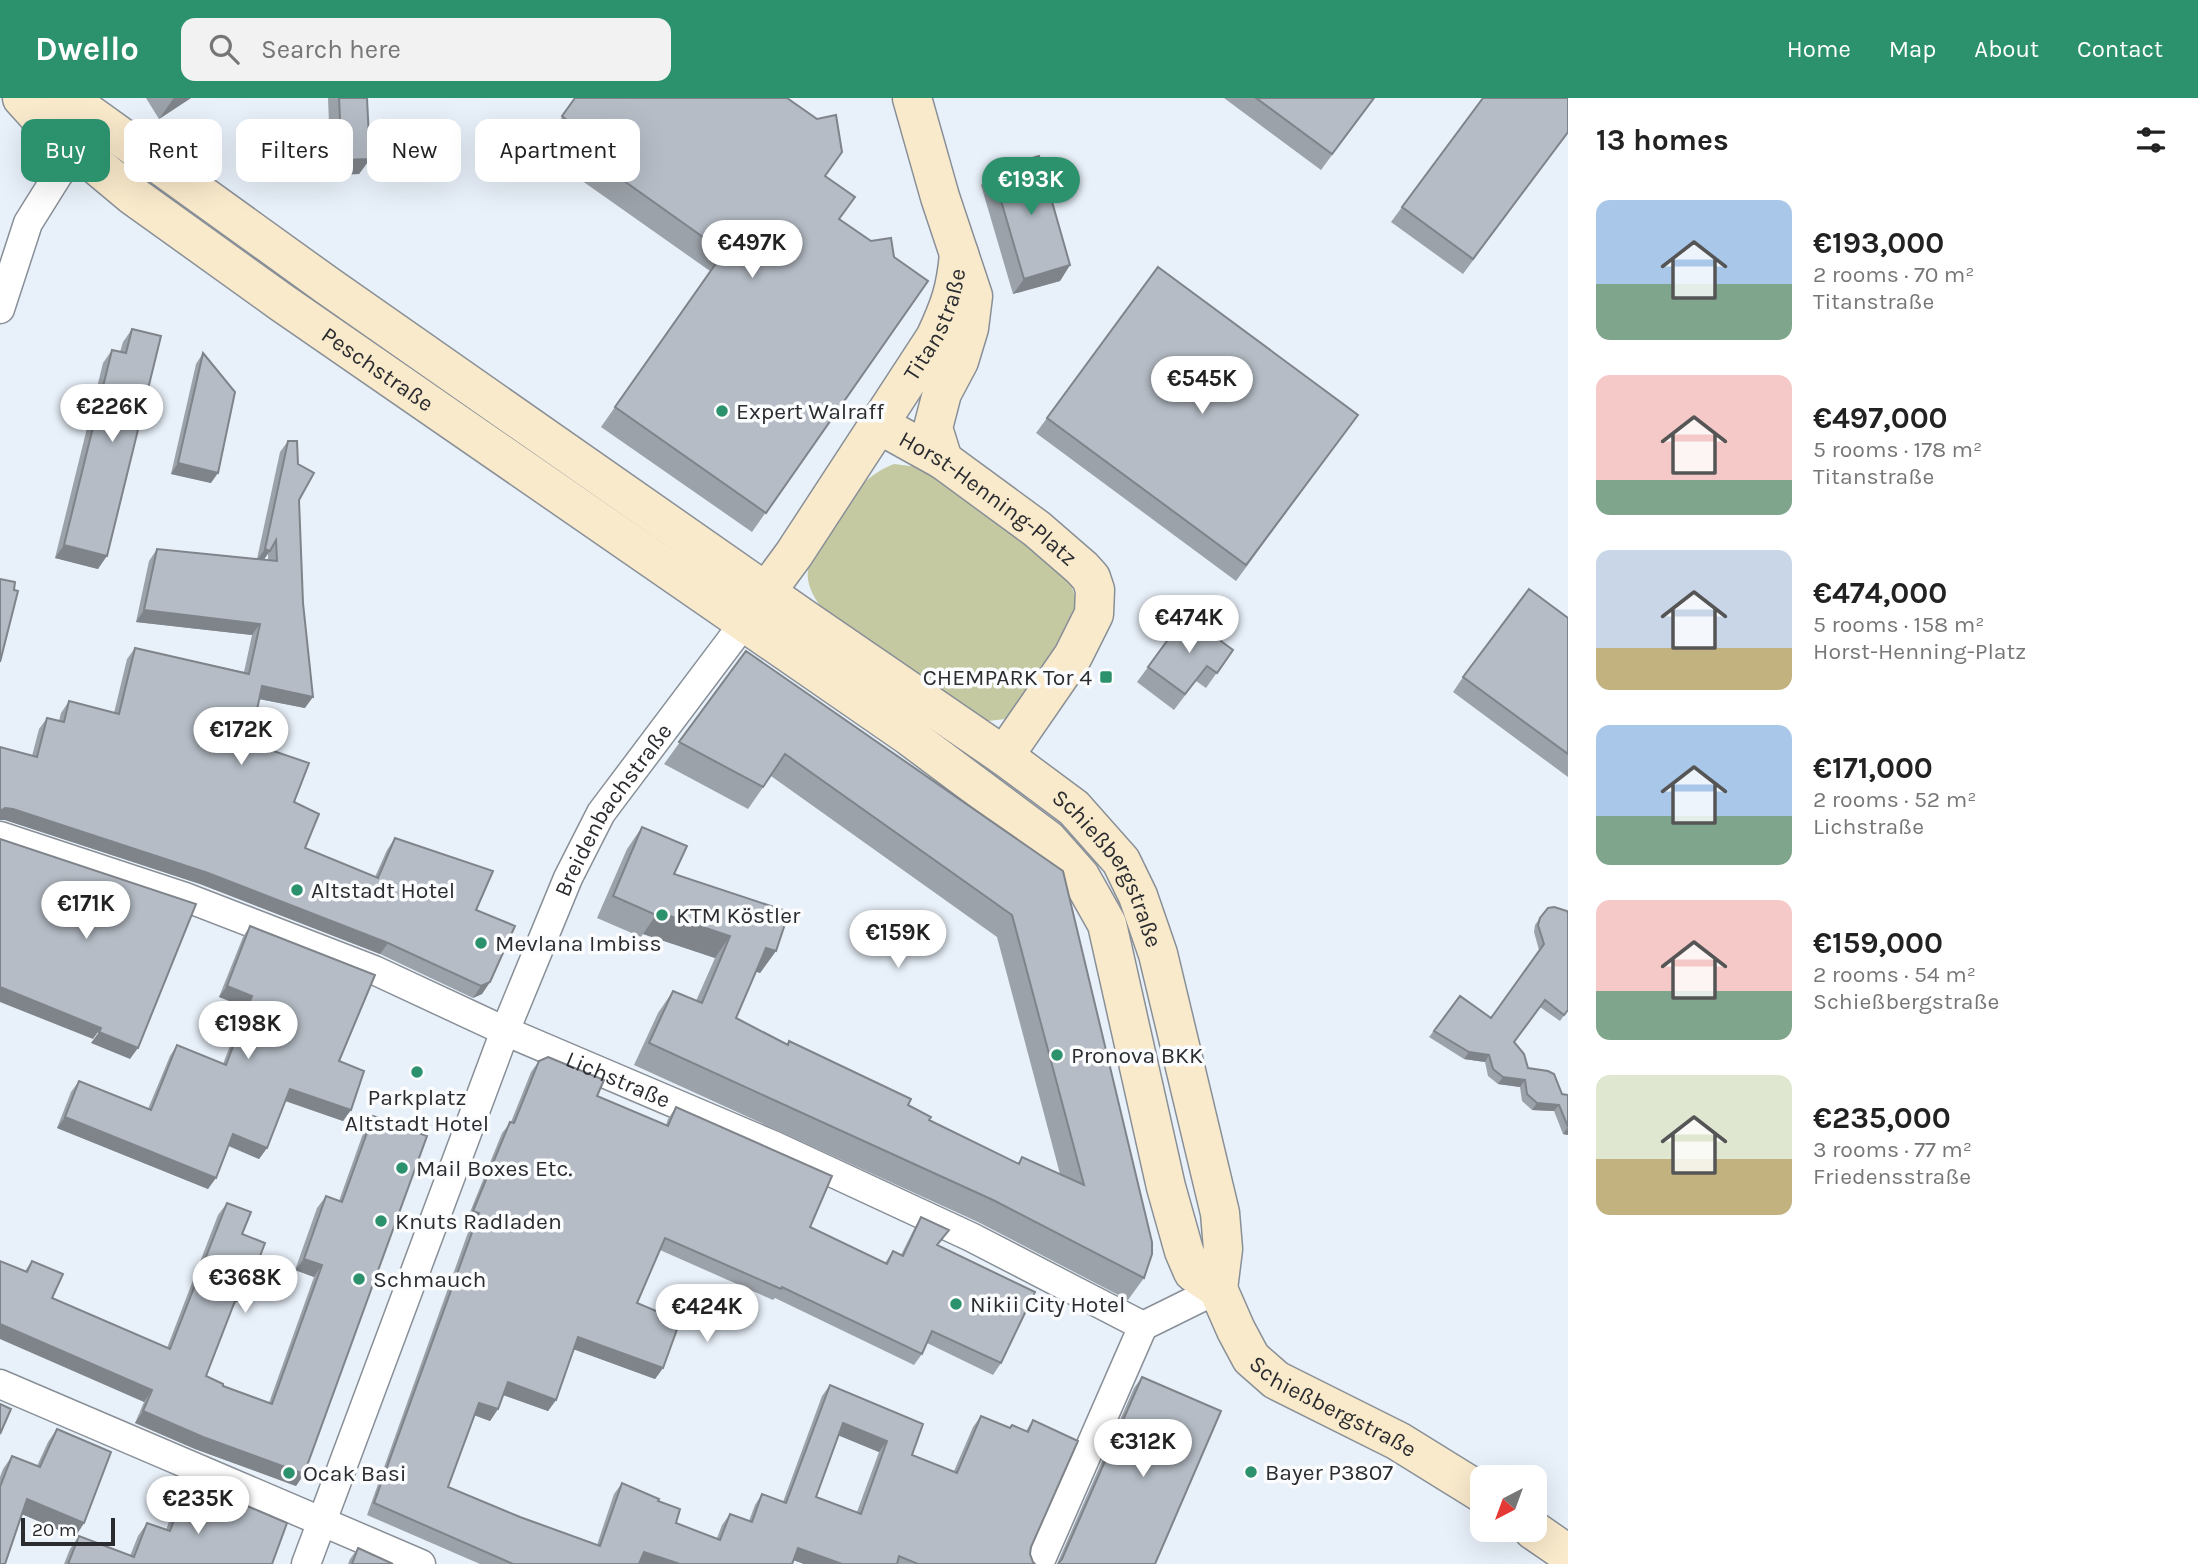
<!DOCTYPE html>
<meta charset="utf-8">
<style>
:root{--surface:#fff;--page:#f2f2f2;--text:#222;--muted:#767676;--accent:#2c916d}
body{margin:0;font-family:Karla,sans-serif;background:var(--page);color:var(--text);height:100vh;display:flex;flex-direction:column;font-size:26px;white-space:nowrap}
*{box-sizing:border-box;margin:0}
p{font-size:23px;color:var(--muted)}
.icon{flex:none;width:38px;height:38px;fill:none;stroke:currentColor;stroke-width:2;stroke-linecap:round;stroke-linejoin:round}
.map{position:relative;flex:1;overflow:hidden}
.drawer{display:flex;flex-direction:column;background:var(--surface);width:630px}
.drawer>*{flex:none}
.hud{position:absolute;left:21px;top:21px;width:665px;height:63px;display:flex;gap:14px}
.needle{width:46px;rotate:221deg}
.controls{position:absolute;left:1470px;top:1367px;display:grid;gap:14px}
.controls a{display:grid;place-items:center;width:77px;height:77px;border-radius:14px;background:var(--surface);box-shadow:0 7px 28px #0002;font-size:35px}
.scale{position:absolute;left:21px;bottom:18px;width:94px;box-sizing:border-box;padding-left:7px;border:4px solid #2a2c30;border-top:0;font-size:19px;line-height:24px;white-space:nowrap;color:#2a2c30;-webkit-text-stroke:5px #fbfcfe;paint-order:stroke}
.price{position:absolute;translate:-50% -60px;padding:0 16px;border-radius:24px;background:#fff;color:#222;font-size:23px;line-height:46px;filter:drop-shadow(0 2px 4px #0008)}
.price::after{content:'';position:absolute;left:50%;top:42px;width:21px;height:16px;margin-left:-10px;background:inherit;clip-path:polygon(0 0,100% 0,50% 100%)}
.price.active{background:var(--accent);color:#fff}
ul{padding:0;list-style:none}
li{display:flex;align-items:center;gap:21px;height:175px;padding:0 28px}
li span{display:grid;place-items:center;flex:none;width:196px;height:140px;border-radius:14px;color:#555}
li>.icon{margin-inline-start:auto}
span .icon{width:84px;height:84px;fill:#fffc;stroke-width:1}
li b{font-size:30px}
h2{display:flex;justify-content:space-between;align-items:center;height:84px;padding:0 28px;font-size:30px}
.pill{padding:0 24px;border-radius:14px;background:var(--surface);box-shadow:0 7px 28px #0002;font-size:24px;line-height:63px}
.pill.active{background:var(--accent);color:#fff}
header{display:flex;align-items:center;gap:42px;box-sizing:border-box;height:98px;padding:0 35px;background:var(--accent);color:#fff}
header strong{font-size:33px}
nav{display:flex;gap:38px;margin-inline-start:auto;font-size:24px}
.search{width:490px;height:63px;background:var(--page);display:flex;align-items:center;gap:18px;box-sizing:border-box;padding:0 24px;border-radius:14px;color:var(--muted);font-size:26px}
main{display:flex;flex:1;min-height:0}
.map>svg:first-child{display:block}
</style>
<header>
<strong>Dwello</strong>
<div class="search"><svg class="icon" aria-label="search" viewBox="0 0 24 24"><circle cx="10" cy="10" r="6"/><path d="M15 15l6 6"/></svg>Search here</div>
<nav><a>Home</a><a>Map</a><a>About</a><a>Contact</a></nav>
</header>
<main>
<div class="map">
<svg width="1568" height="1466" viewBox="0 0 1568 1466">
<rect width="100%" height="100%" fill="#e8f0f9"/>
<!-- green -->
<path fill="#c4c9a1" d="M 894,366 L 934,371 L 1046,456 L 1070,484 L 1076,501 L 1076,531 L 1021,612 L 1005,621 L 988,623 L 823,512 C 814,500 804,484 809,468 C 812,457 858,391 866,383 C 875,375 884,370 894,366 Z"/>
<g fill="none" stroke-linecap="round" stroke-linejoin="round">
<defs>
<g id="street">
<path d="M 0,211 L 28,125 L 58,77 L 89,38"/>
<path id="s1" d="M 0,738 L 185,799 L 374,872 L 505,933 L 775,1048 L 971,1139 L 1143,1228"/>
<path d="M 1143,1228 L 1218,1191"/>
<path d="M 0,1286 L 421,1466"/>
<path id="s2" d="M 306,1466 L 505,933 L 568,780 L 601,715 L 756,509"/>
<path d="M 1039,1466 L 1143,1228"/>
</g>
<g id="secondary">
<path id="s3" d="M 22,0 L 41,21 L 132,97 L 281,204 L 909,638 L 1048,742 L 1080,778 L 1107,826 L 1166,1089 L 1184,1153 L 1193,1174 L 1218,1191 L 1236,1232 L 1251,1260 L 1276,1282 L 1398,1343 L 1482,1395"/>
<path id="s4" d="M 67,0 L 328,188 L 803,520 L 1004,658 L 1074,710 L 1121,763 L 1138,798 L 1158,856 L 1220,1115 L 1223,1151 L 1218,1191"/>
<path d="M 912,0 L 940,99 L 973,198 L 969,230 L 959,263 L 942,295 L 933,330 L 943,362"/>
<path id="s5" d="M 878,326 L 943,362 L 1037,431 L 1082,470 L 1091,480 L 1095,492 L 1094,516 L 1073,558 L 1004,658"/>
<path id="s6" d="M 766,494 L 794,456 L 935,240 C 950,208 956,191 959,156"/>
<path d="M 1533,1432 L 1568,1456"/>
</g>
</defs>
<!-- street casing -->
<use href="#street" stroke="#888f97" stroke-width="31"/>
<!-- secondary casing -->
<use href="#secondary" stroke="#888f97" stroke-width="41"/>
<!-- street -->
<use href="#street" stroke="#fff" stroke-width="28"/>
<!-- secondary -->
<use href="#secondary" stroke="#faeacc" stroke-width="38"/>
</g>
<!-- wall -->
<path fill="#9ca2a9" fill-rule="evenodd" d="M 146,0 L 191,0 L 159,21 Z
M 328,0 L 367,0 L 370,61 L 359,76 L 331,77 Z
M 575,0 L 825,79 L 839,121 L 928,183 L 752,434 L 601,329 L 710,173 L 561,68 L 570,56 L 549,38 Z
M 1224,0 L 1374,0 L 1321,72 Z
M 1568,0 L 1568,34 L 1463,176 L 1391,124 L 1402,109 Z
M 992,72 L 1070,167 L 1060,183 L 1013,196 L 981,87 Z
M 132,231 L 98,471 L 55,460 L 103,265 L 112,252 L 120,254 L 123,244 Z
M 203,255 L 211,385 L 171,376 L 196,266 Z
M 1358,317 L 1236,483 L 1036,335 L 1047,320 Z
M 288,343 L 299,402 L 305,610 L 259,601 L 250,645 L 294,704 L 305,750 L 375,779 L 387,752 L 395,740 L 476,812 L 490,884 L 482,896 L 473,900 L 380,856 L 200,786 L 5,722 L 0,722 L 0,649 L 32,658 L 39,631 L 47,620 L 59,623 L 61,615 L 69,603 L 114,615 L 127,561 L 135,550 L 244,574 L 252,537 L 136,524 L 149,463 L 157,451 L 257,461 L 280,354 ZM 268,455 L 268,462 L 264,462 Z
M 1568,520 L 1568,679 L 1453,594 L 1463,579 Z
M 1233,552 L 1206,590 L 1196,583 L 1174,612 L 1137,584 L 1148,569 Z
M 746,553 L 1063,773 L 1144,1180 L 1128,1202 L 978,1124 L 634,967 L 658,915 L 673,893 L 696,903 L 715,860 L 643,836 L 641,839 L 597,820 L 627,751 L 642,729 L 674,776 L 776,853 L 760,875 L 756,873 L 736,920 L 787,946 L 789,943 L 908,1007 L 929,1022 L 1018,1065 L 1022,1059 L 1060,1076 L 997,839 L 771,678 L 748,711 L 664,666 Z
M 1540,820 L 1568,912 L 1560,923 L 1540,909 L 1514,944 L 1528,970 L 1562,996 L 1568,997 L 1568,1037 L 1563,1036 L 1554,1013 L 1532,1012 L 1522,1003 L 1520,989 L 1498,986 L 1488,978 L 1485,964 L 1464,961 L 1429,939 L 1460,898 L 1491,920 L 1539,852 L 1534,834 L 1535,827 Z
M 250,828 L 339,963 L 351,1012 L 343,1023 L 285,1003 L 267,1050 L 259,1061 L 228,1048 L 208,1091 L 57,1030 L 71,994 L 79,983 L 148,1011 L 170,958 L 177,947 L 223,966 L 245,909 L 219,899 L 243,839 Z
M 539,963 L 597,998 L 666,1027 L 668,1021 L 676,1009 L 810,1129 L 885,1165 L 893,1153 L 901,1157 L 914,1131 L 921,1119 L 949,1132 L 938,1147 L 1001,1265 L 993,1277 L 927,1245 L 922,1256 L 914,1267 L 775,1200 L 773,1202 L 660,1152 L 637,1205 L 663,1270 L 655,1281 L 574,1251 L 556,1302 L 548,1313 L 503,1297 L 498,1311 L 490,1323 L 474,1317 L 448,1389 L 520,1419 L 597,1447 L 614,1396 L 622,1385 L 658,1403 L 676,1425 L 717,1440 L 722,1427 L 730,1416 L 749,1423 L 755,1407 L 762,1396 L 783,1404 L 822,1298 L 830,1287 L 912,1357 L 954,1373 L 973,1329 L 981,1318 L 1010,1330 L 1026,1333 L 1033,1322 L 1031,1449 L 1030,1456 L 1033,1464 L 1035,1466 L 804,1466 L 794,1462 L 792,1466 L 480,1466 L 367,1417 L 471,1126 L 466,1124 L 502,1035 L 511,1024 L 531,974 ZM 838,1337 L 879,1354 L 857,1414 L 816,1399 Z
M 373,1018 L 304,1376 L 296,1388 L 195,1351 L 135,1325 L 144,1304 L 25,1173 L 32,1163 L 52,1200 L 167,1250 L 218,1117 L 227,1105 L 242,1136 L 247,1192 L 239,1204 L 237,1203 L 232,1211 L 206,1278 L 223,1288 L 269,1305 L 314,1179 L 295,1172 L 317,1110 L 326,1098 L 339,1103 L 365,1030 Z
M 1142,1279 L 1155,1466 L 1057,1466 L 1134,1290 Z
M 57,1331 L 84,1425 L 75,1439 L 22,1416 L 0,1466 L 0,1379 L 3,1371 L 12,1358 L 37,1368 L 48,1344 Z
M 188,1383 L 272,1466 L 64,1466 L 70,1451 L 79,1438 L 130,1458 L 138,1438 L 147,1425 L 166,1432 L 179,1396 Z
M 358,1450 L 393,1466 L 348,1466 L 350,1461 Z"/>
<!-- shaded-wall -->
<path fill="#7f848a" d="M 174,0 L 191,0 L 159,21 L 173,1 Z
M 370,61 L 359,76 L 331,77 L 342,62 Z
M 1070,167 L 1060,183 L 1013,196 L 1024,181 Z
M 178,365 L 218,375 L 211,385 L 171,376 Z
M 64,447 L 107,458 L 98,471 L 55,460 Z
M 265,451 L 270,453 L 262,464 L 257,462 Z
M 144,512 L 260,526 L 252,537 L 136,524 Z
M 262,588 L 313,599 L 305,610 L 254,600 Z
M 5,710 L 13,711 L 208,775 L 388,845 L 380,856 L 200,786 L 5,722 L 0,722 L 0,713 Z
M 658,814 L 730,838 L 715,860 L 643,836 Z
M 766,850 L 776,853 L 760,875 L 751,872 Z
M 490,884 L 482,896 L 473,900 L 481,888 Z
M 227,888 L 252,898 L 245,909 L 219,899 Z
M 0,889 L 101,930 L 93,941 L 0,904 Z
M 99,934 L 138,950 L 130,961 L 91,945 Z
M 1469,954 L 1489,957 L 1485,964 L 1464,961 Z
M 1503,979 L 1525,982 L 1520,989 L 1498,986 Z
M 290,991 L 351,1012 L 343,1023 L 283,1002 Z
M 1537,1005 L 1559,1007 L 1554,1013 L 1532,1012 Z
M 65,1019 L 216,1080 L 208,1091 L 57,1030 Z
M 1568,1029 L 1568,1037 L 1563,1036 Z
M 233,1036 L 267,1050 L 259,1061 L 225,1046 Z
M 473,1113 L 479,1115 L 471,1126 L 466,1124 Z
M 304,1161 L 322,1167 L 314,1179 L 295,1172 Z
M 242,1190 L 247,1192 L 239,1204 L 234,1201 Z
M 0,1226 L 152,1292 L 144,1304 L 0,1241 Z
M 578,1239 L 663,1270 L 655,1281 L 570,1250 Z
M 508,1284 L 556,1302 L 548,1313 L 500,1296 Z
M 479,1305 L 498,1311 L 490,1323 L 471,1316 Z
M 143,1313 L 304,1376 L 296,1388 L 195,1351 L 135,1325 Z
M 843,1325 L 887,1343 L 879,1354 L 835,1336 Z
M 27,1401 L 84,1425 L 75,1439 L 17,1414 Z
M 798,1450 L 842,1466 L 804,1466 L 790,1461 Z
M 644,1454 L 680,1466 L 638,1466 Z"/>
<!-- building -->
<path fill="#b5bcc5" stroke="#7f848a" stroke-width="2" fill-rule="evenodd" d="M 339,0 L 367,0 L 370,61 L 342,62 Z
M 575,0 L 787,0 L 817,21 L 836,17 L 842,54 L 825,78 L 855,99 L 839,121 L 871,143 L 891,140 L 894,159 L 928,183 L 766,415 L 615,309 L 724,154 L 575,48 L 585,37 L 562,18 Z
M 1256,0 L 1374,0 L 1332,56 Z
M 1483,0 L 1568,0 L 1568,34 L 1473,161 L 1402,109 Z
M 1039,58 L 1070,167 L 1024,181 L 992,72 Z
M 1158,169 L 1358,317 L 1246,467 L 1047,320 Z
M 132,231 L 161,238 L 107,458 L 64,447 L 112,252 L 126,255 Z
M 203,255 L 235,294 L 218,375 L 178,365 Z
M 288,343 L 297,343 L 298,366 L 314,375 L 299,402 L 303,505 L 313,599 L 262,588 L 250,645 L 309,665 L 294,704 L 319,716 L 305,750 L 378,780 L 395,740 L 493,773 L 476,812 L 515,828 L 490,884 L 481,888 L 388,845 L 208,775 L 13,711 L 5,710 L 0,713 L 0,649 L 37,659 L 47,620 L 64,624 L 69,603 L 119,616 L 135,550 L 249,576 L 260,526 L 144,512 L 157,451 L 277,463 L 276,442 L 270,453 L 265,451 Z
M 0,481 L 15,484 L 14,492 L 18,493 L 0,564 Z
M 1529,491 L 1568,520 L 1568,656 L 1463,579 Z
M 1186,517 L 1233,552 L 1217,575 L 1207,568 L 1185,596 L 1148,569 Z
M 746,553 L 1063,773 L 1152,1144 L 1152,1156 L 1144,1180 L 993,1102 L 649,945 L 673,893 L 702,905 L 730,838 L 658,814 L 656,817 L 613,798 L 642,729 L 687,748 L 674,776 L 789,814 L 776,853 L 766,850 L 736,920 L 788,947 L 789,943 L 911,1001 L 908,1007 L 931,1019 L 929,1022 L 1019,1066 L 1022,1059 L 1084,1087 L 1012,817 L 785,656 L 763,689 L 679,644 Z
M 0,741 L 196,806 L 138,950 L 99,934 L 101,930 L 0,889 Z
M 1554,809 L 1567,813 L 1568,816 L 1568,912 L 1564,917 L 1545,902 L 1514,944 L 1524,956 L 1528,970 L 1548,973 L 1554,976 L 1562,996 L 1568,997 L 1568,1029 L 1559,1007 L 1537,1005 L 1527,996 L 1525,982 L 1503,979 L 1493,971 L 1489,957 L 1469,954 L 1434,933 L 1460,898 L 1491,920 L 1544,846 L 1538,827 L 1540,820 L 1548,810 Z
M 250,828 L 375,877 L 339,963 L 364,973 L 351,1012 L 290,991 L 267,1050 L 233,1036 L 216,1080 L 65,1019 L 79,983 L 151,1012 L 177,947 L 226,967 L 252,898 L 227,888 Z
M 548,959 L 604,982 L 597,998 L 668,1028 L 676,1009 L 832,1078 L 810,1129 L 887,1166 L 893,1153 L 903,1158 L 921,1119 L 949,1132 L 937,1147 L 1035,1194 L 1001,1265 L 932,1233 L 922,1256 L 782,1189 L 781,1191 L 665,1140 L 637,1205 L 680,1223 L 663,1270 L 578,1239 L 556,1302 L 508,1284 L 498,1311 L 479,1305 L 448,1389 L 520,1419 L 600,1448 L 622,1385 L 659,1401 L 658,1403 L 680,1411 L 676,1425 L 720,1442 L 730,1416 L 752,1424 L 762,1396 L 786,1405 L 830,1287 L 923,1326 L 912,1357 L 957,1375 L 981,1318 L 1010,1330 L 1012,1327 L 1028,1334 L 1033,1322 L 1078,1343 L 1031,1449 L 1030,1456 L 1033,1464 L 1035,1466 L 918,1466 L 899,1458 L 897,1466 L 842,1466 L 798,1450 L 792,1466 L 680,1466 L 644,1454 L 639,1466 L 513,1466 L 374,1405 L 479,1115 L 473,1113 L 510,1024 L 514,1025 L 539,963 ZM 843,1325 L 887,1343 L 861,1416 L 816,1399 Z
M 373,1018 L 427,1038 L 304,1376 L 203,1339 L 143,1313 L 152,1292 L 0,1226 L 0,1163 L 27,1174 L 32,1163 L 63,1176 L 52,1200 L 170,1251 L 227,1105 L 251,1114 L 242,1136 L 265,1145 L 247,1192 L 242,1190 L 237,1203 L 235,1203 L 206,1278 L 223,1286 L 223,1288 L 272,1306 L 322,1167 L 304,1161 L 326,1098 L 342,1104 Z
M 1142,1279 L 1221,1313 L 1155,1466 L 1058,1466 L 1062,1461 Z
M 0,1306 L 11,1311 L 0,1336 Z
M 57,1331 L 111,1354 L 84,1425 L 27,1401 L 5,1466 L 0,1466 L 0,1389 L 12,1358 L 40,1369 Z
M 188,1383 L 287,1425 L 272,1466 L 68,1466 L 79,1438 L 134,1459 L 147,1425 L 170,1433 Z
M 358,1450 L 393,1466 L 352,1466 Z"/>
<!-- markers -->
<g fill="#2c916d" stroke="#fbfcfe" stroke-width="2.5">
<circle cx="722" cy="313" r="7"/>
<rect x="1099" y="572" width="14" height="14" rx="3.5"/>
<circle cx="297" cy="792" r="7"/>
<circle cx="662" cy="817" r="7"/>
<circle cx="481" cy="845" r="7"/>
<circle cx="1057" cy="957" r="7"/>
<circle cx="417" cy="974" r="7"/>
<circle cx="402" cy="1070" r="7"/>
<circle cx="381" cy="1123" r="7"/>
<circle cx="359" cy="1181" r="7"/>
<circle cx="956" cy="1206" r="7"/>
<circle cx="1251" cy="1374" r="7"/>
<circle cx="289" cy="1375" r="7"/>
</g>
<g text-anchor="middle" stroke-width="7" stroke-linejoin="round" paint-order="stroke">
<!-- street labels -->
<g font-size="23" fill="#2a2c30" stroke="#fbfcfe">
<text dy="8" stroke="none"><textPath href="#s6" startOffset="318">Titanstraße</textPath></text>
<text dy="8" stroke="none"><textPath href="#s3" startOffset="448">Peschstraße</textPath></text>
<text dy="8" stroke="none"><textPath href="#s5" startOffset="133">Horst-Henning-Platz</textPath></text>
<text dy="8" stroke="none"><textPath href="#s2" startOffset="816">Breidenbachstraße</textPath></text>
<text dy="8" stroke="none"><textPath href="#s4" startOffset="1302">Schießbergstraße</textPath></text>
<text dy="8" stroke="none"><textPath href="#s1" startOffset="665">Lichstraße</textPath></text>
<text dy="8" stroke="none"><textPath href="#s3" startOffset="1932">Schießbergstraße</textPath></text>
</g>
<!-- poi labels -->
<g font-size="23" fill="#2a2c30" stroke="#fbfcfe" text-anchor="start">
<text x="736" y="321">Expert Walraff</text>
<text x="1092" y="587" text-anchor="end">CHEMPARK Tor 4</text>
<text x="311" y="800">Altstadt Hotel</text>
<text x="676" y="825">KTM Köstler</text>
<text x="495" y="853">Mevlana Imbiss</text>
<text x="1071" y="965">Pronova BKK</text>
<text x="417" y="1007" text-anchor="middle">Parkplatz<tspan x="417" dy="26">Altstadt Hotel</tspan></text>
<text x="416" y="1078">Mail Boxes Etc.</text>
<text x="395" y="1131">Knuts Radladen</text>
<text x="373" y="1189">Schmauch</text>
<text x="970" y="1214">Nikii City Hotel</text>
<text x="1265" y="1382">Bayer P3807</text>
<text x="303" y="1383">Ocak Basi</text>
</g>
</g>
</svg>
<div class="controls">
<a><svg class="needle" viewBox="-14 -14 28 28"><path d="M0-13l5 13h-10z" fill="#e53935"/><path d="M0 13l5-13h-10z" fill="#767676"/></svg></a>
</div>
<div class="scale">20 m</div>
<b class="price active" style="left:1031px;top:119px">€193K</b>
<b class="price" style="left:752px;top:182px">€497K</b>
<b class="price" style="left:1202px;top:318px">€545K</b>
<b class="price" style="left:112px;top:346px">€226K</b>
<b class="price" style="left:1189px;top:557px">€474K</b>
<b class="price" style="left:241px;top:669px">€172K</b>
<b class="price" style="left:86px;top:843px">€171K</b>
<b class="price" style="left:898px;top:872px">€159K</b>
<b class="price" style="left:248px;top:963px">€198K</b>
<b class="price" style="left:245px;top:1217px">€368K</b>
<b class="price" style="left:707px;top:1246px">€424K</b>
<b class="price" style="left:1143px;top:1381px">€312K</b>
<b class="price" style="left:198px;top:1438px">€235K</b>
<div class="hud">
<a class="pill active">Buy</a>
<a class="pill">Rent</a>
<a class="pill">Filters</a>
<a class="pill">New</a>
<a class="pill">Apartment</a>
</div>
</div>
<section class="drawer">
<h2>13 homes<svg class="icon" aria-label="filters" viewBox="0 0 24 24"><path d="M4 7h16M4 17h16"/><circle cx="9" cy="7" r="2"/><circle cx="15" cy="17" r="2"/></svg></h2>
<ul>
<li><span style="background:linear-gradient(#a9c7e8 60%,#7fa58c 0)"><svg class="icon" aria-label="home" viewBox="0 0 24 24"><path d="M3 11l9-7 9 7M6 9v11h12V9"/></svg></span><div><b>€193,000</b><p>2 rooms · 70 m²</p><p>Titanstraße</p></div></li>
<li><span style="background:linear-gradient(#f6c9c9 75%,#7fa58c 0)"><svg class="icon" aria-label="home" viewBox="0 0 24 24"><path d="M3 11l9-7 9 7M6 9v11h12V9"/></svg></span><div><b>€497,000</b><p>5 rooms · 178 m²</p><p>Titanstraße</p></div></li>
<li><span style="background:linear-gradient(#c9d6e8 70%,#c2b280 0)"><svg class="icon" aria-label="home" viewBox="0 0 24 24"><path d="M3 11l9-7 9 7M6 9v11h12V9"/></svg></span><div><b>€474,000</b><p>5 rooms · 158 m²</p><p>Horst-Henning-Platz</p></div></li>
<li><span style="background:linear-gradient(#a9c7e8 65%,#7fa58c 0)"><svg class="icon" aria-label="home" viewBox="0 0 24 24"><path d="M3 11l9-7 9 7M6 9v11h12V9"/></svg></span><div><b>€171,000</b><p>2 rooms · 52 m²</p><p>Lichstraße</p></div></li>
<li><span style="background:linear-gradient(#f6c9c9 65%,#7fa58c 0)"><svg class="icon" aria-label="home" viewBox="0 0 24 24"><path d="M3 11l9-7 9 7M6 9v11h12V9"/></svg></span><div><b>€159,000</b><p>2 rooms · 54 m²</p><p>Schießbergstraße</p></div></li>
<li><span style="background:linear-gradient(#dfe7d0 60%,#c2b280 0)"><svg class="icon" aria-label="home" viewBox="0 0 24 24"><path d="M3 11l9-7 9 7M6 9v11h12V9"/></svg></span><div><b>€235,000</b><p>3 rooms · 77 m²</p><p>Friedensstraße</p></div></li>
</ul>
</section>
</main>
